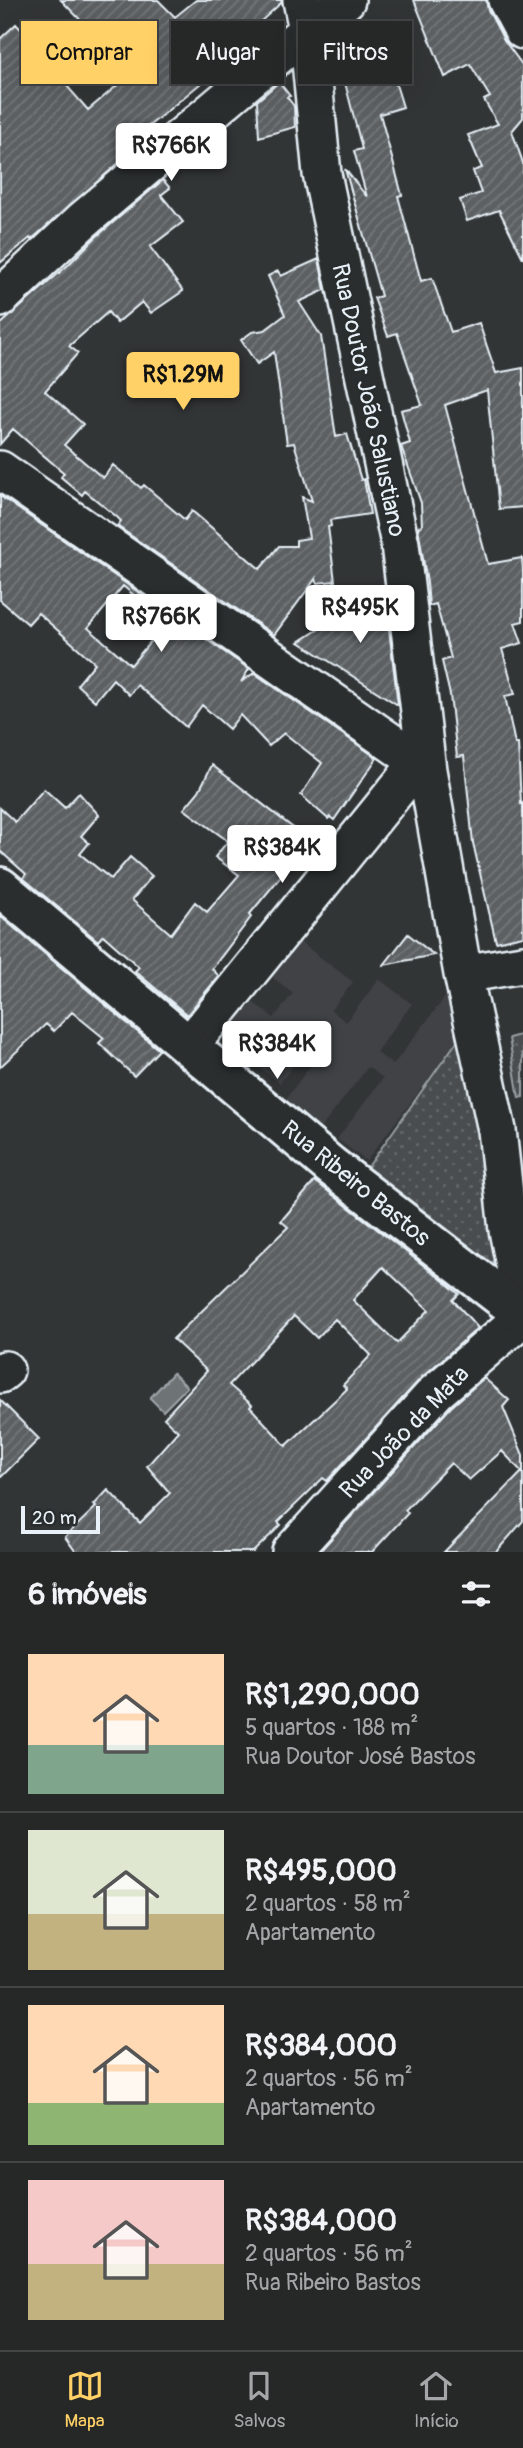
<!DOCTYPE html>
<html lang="pt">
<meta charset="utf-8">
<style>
:root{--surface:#262828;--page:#2e3030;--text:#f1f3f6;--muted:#a4a6a8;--line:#424445;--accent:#ffd166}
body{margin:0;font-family:Pangolin,sans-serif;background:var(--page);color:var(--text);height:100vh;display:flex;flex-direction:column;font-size:26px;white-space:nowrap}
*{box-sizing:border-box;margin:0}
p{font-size:23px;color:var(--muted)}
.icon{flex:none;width:38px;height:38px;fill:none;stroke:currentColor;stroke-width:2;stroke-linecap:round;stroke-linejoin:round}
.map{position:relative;height:1552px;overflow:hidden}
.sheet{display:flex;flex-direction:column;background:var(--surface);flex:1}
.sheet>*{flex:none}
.banner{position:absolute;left:21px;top:21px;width:481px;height:63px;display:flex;gap:14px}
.scale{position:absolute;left:21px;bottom:18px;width:79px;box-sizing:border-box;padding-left:7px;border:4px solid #e8f1f8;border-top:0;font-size:19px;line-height:24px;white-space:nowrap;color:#e8f1f8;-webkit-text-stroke:5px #2a2d2e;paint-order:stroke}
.price{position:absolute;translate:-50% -60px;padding:0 16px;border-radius:7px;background:#fff;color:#222;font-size:23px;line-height:46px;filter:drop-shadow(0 2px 4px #0008)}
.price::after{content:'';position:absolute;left:50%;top:42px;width:21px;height:16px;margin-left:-10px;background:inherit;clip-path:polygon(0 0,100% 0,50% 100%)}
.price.active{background:var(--accent);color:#111}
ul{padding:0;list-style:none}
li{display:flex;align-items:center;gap:21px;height:175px;padding:0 28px}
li+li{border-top:2px solid var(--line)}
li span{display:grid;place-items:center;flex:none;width:196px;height:140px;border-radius:0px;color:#555}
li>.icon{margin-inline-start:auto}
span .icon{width:84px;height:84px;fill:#fffc;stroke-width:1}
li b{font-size:30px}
h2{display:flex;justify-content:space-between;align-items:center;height:84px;padding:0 28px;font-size:30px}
.pill{padding:0 24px;border-radius:0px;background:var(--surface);box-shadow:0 7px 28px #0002,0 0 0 2px var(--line);font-size:24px;line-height:63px}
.pill.active{background:var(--accent);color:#111}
.tabs{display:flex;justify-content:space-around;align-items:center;height:98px;border-top:2px solid var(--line);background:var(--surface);font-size:19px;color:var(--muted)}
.tabs a{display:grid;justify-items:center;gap:4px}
.tabs .active{color:var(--accent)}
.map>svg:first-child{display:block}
</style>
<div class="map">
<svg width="523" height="1552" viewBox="0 0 523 1552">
<defs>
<pattern id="green-dots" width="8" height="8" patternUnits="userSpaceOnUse" patternTransform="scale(1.75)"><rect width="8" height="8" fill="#494d4f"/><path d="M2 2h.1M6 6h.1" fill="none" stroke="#636769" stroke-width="1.8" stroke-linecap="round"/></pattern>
<pattern id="building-hatch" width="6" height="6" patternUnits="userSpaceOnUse" patternTransform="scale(1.75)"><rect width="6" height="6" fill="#5c6063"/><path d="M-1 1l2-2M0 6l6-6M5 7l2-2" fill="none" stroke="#73777a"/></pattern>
</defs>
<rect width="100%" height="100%" fill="#323536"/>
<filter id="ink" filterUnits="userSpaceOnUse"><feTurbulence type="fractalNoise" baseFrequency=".0143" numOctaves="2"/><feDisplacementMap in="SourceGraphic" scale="14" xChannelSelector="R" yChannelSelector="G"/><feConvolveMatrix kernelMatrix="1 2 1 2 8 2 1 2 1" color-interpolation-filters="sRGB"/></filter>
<g filter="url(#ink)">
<!-- built -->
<path fill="#3f4244" d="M 291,935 L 353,982 L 331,1010 L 346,1022 L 379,979 L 412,1004 L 376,1052 L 393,1065 L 452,988 L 463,1034 L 366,1161 L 337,1139 L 383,1078 L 368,1067 L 321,1128 L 284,1101 L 329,1041 L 318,1034 L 280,1083 L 213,1033 L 243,995 L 274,1018 L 293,993 L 264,971 Z"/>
<!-- green -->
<path fill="url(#green-dots)" stroke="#989fa4" stroke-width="2" d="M 523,1034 L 523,1097 L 519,1098 L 509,1038 Z
M 460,1037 L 499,1249 L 493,1262 L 466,1262 L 365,1171 Z"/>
<!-- water -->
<path fill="#6e7376" stroke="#9fa5aa" stroke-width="2" d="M 173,1373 L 187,1387 L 163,1411 L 150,1398 Z"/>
<!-- building -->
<path fill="url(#building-hatch)" stroke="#e8f1f8" stroke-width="2" fill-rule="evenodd" d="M 61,0 L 158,0 L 175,17 L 196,0 L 282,0 L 281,3 L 238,42 L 230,33 L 193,64 L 206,79 L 132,140 L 137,147 L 31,240 L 30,238 L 0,263 L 0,39 L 16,24 L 63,74 L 59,77 L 88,110 L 132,73 Z
M 414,0 L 486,0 L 488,10 L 504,40 L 523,66 L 523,118 L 512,131 L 523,163 L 523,258 L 499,210 L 467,221 L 460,200 L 481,193 L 473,171 L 482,168 L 468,135 L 498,124 L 484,100 L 490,97 L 470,64 L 445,77 Z
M 362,62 L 364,71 L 387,64 L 390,79 L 394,78 L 403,107 L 380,114 L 402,195 L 398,196 L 421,281 L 432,278 L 451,332 L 479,323 L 496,373 L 523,368 L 523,507 L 499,509 L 487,390 L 445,405 L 488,564 L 522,558 L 523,570 L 523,621 L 515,623 L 522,643 L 502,649 L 515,694 L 505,696 L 515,744 L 518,744 L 521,804 L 523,803 L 523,936 L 496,942 L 473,843 L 464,756 L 457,757 L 450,695 L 442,661 L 451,658 L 436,604 L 429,606 L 427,583 L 418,527 L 422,526 L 421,503 L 401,446 L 410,443 L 401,410 L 422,405 L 397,333 L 388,336 L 374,298 L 381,296 L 345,169 L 367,197 L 354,151 L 362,149 L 341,67 Z
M 279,82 L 290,96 L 287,97 L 294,106 L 295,127 L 259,137 L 257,101 Z
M 163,180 L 170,188 L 161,195 L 183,222 L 150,247 L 183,291 L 151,313 L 142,302 L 117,323 L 108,312 L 69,346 L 78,353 L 45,391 L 83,424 L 64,445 L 103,478 L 113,465 L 141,488 L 144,485 L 185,520 L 192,511 L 260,569 L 279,546 L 296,546 L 296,540 L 309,538 L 302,497 L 312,501 L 294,443 L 287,444 L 274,352 L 257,364 L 241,340 L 252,332 L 265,330 L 285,315 L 268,276 L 278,271 L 281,276 L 319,259 L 325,290 L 299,302 L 321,336 L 336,437 L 347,434 L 361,480 L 364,479 L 370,514 L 330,520 L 331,526 L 328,527 L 335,581 L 317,583 L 316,578 L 274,635 L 117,526 L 121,521 L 117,517 L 85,491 L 82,495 L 61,477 L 64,473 L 13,429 L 0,444 L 0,325 L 68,265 L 96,237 Z
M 0,496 L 249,669 L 241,682 L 254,673 L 377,758 L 334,820 L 330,817 L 328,819 L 301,795 L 322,763 L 284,733 L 269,746 L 240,715 L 229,729 L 202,705 L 186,727 L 137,685 L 129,695 L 113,679 L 95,701 L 77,685 L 95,663 L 38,613 L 28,624 L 0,600 ZM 123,586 L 156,614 L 152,620 L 162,628 L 131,665 L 88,628 Z
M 384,587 L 398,705 L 299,642 Z
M 212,765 L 310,841 L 249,915 L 251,917 L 212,969 L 219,976 L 187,1015 L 135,971 L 139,967 L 103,935 L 98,941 L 23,878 L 26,874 L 0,851 L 0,808 L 15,822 L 44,789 L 65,808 L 79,793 L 99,815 L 81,836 L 89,843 L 80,854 L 111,879 L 130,857 L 152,876 L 132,900 L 171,934 L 195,902 L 207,912 L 239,875 L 215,857 L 228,841 L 184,809 L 199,791 Z
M 0,916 L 159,1050 L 134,1076 L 99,1043 L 104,1038 L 72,1012 L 54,1031 L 46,1024 L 0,1067 Z
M 408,934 L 434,955 L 384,965 Z
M 315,1181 L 445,1282 L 459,1294 L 453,1300 L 478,1328 L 421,1378 L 327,1481 L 323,1478 L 278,1522 L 281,1525 L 253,1552 L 76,1552 L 65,1537 L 96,1507 L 94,1505 L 108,1490 L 140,1523 L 170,1493 L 147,1466 L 178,1431 L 164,1418 L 207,1371 L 173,1339 L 288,1227 L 281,1221 ZM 383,1267 L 429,1310 L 397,1343 L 353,1300 ZM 294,1316 L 317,1338 L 335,1319 L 371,1355 L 343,1385 L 347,1389 L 286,1446 L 250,1407 L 252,1405 L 229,1385 Z
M 484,1378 L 509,1400 L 503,1407 L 523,1455 L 523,1521 L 496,1552 L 444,1552 L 522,1472 L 502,1451 L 469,1480 L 451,1463 L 405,1510 L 408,1513 L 372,1552 L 319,1552 L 451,1407 Z
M 0,1400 L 39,1439 L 0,1478 Z"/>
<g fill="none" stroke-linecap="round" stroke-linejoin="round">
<defs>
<path id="minor" d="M 302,0 L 308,30 L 322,174 L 400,544 L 427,770 L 463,974 L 497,1130 L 508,1230 L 523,1305
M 507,0 L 523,30
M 0,298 L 82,221 L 308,30 L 346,0
M 0,470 L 419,762 L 427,770
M 463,974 L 523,964
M 190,1045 L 419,762
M 0,1374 L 5,1370
M 291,1552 L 436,1392 L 523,1317"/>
<path id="major" d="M 0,887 L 331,1166 L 523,1314"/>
</defs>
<!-- minor casing -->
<use href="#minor" stroke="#e8f1f8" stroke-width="42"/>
<!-- major casing -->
<use href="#major" stroke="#e8f1f8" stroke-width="44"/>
<!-- minor -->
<use href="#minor" stroke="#2a2d2e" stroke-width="37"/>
<!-- major -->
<use href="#major" stroke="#2a2d2e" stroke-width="38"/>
</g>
</g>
<g text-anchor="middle" stroke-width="5" stroke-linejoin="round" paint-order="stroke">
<!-- street labels -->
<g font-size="24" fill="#e8f1f8" stroke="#2a2d2e">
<text transform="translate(369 400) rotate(78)" y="8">Rua Doutor João Salustiano</text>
<text transform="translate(356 1183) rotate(39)" y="8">Rua Ribeiro Bastos</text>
<text transform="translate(404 1432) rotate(-46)" y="8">Rua João da Mata</text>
</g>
</g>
</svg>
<div class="scale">20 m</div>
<b class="price" style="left:171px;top:183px">R$766K</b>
<b class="price active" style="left:183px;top:412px">R$1.29M</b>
<b class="price" style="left:360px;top:645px">R$495K</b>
<b class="price" style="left:161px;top:654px">R$766K</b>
<b class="price" style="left:282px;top:885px">R$384K</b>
<b class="price" style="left:277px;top:1081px">R$384K</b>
<div class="banner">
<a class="pill active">Comprar</a>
<a class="pill">Alugar</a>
<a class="pill">Filtros</a>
</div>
</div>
<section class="sheet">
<h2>6 imóveis<svg class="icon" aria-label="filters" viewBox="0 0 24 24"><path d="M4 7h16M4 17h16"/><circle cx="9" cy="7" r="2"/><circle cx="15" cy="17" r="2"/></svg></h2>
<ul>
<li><span style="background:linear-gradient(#ffd9b3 65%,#7fa58c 0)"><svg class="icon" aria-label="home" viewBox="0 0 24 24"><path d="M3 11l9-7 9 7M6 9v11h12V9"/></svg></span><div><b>R$1,290,000</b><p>5 quartos · 188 m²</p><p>Rua Doutor José Bastos</p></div></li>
<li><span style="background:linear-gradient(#dfe7d0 60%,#c2b280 0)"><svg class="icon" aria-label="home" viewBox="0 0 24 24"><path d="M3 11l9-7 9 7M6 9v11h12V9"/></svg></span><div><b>R$495,000</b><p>2 quartos · 58 m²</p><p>Apartamento</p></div></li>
<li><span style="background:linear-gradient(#ffd9b3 70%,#8fb573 0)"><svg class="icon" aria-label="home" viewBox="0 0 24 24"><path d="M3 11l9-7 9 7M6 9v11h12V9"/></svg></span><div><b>R$384,000</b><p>2 quartos · 56 m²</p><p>Apartamento</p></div></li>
<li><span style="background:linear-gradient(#f6c9c9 60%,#c2b280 0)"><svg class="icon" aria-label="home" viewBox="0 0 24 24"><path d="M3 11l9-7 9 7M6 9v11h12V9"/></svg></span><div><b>R$384,000</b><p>2 quartos · 56 m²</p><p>Rua Ribeiro Bastos</p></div></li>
</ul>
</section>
<nav class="tabs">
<a class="active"><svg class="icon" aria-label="map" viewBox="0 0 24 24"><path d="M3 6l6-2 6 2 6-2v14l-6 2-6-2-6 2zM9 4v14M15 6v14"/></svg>Mapa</a>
<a><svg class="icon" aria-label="saved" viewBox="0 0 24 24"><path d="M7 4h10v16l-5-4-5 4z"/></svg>Salvos</a>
<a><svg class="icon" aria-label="home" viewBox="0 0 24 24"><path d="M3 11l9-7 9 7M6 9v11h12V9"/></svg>Início</a>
</nav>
